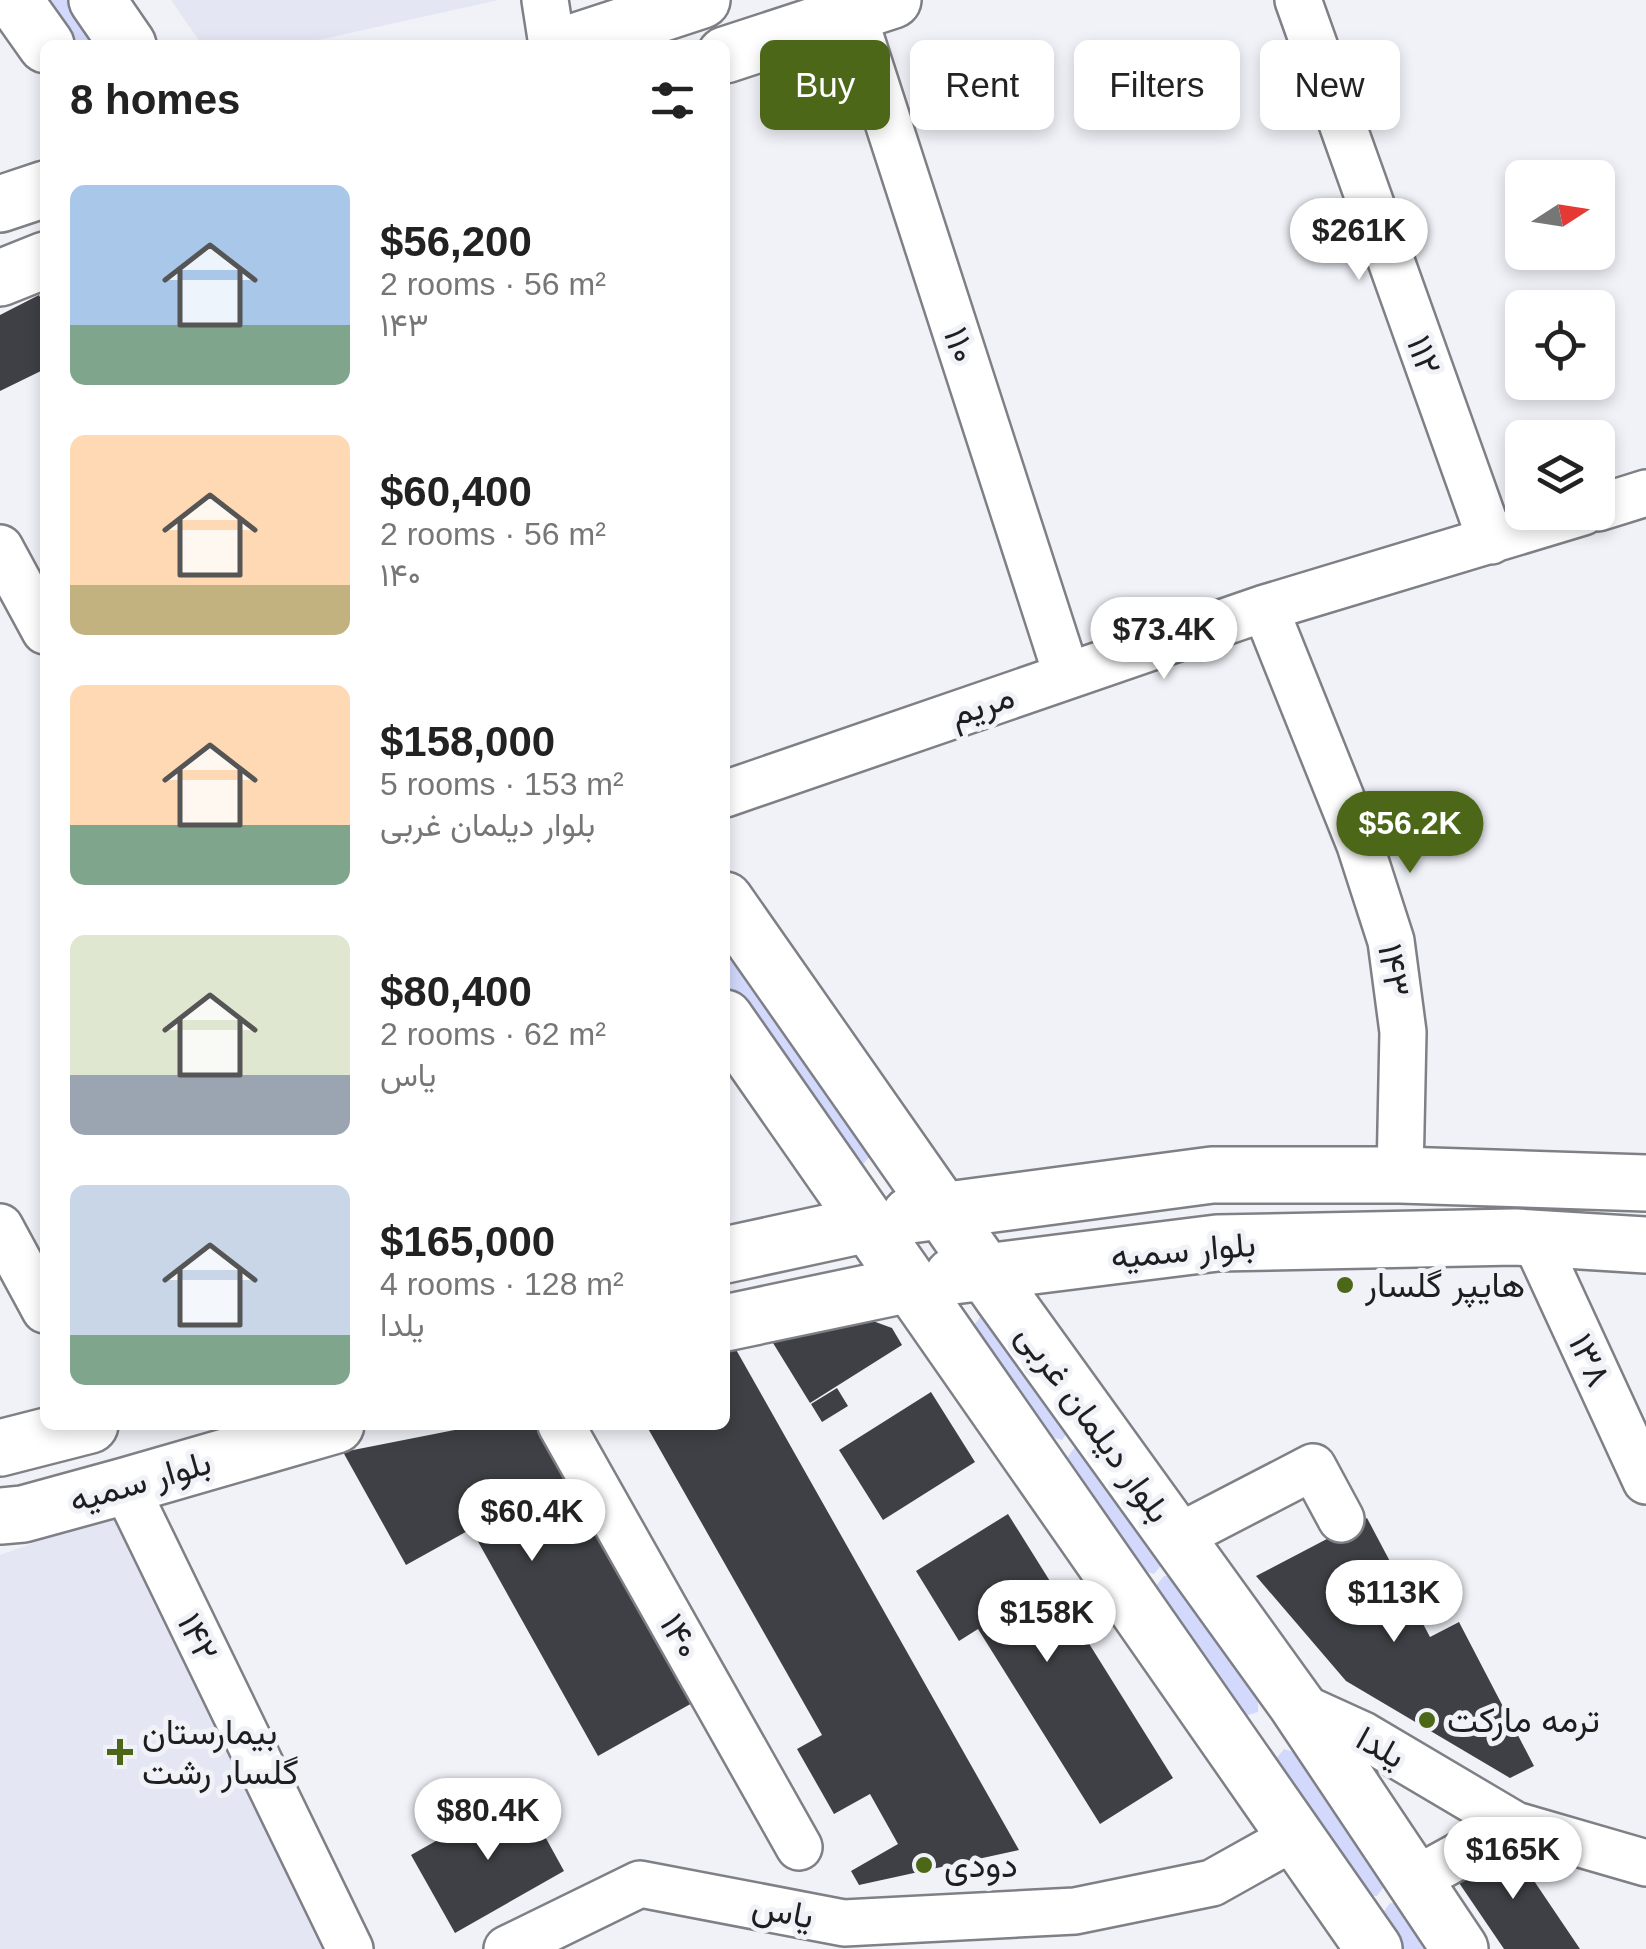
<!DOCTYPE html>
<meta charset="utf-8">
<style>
:root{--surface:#fff;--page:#f6f6f6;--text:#222;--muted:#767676;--accent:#4c6718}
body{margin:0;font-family:Helvetica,Vazirmatn,sans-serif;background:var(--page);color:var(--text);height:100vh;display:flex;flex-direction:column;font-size:38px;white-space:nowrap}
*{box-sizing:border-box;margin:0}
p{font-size:32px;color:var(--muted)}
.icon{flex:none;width:55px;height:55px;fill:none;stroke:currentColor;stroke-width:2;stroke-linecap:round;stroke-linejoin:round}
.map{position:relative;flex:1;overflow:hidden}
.panel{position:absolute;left:40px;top:40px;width:690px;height:1390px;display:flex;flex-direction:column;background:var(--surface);border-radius:15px;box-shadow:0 5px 15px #0003}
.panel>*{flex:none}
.top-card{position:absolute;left:760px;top:40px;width:735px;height:90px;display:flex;gap:20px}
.needle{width:65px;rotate:78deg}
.buttons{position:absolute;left:1505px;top:160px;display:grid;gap:20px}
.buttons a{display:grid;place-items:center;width:110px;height:110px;border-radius:15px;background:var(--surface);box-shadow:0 5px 15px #0003;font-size:50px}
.price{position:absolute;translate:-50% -85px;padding:0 22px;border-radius:35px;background:#fff;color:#222;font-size:32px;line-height:65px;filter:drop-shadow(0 2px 5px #0008)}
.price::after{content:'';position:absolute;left:50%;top:60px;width:30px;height:22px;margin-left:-15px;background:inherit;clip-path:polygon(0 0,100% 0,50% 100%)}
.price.active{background:var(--accent);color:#fff}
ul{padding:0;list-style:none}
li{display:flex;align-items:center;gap:30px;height:250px;padding:0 30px}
li span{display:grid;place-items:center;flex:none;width:280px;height:200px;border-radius:15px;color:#555}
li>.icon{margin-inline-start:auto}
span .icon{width:120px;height:120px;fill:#fffc;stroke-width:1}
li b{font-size:42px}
h2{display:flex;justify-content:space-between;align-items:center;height:120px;padding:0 30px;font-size:42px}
.chip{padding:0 35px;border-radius:15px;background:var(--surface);box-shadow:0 5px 15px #0003;font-size:35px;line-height:90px}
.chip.active{background:var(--accent);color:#fff}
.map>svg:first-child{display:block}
</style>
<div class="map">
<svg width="1646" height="1949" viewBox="0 0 1646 1949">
<rect width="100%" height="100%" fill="#f0f2f8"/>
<!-- built -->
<path fill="#e4e6f4" d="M 171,0 L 499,0 L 296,45 L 202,45 Z
M 113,1514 L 344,1949 L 0,1949 L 0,1555 Z"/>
<!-- green -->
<path fill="#d2d9fc" d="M 28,0 L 87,0 L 118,45 L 59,45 Z
M 725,924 L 871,1155 L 864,1163 L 854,1166 L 725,997 Z
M 983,1313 L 1070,1429 L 1062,1440 L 1049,1436 L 977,1331 L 975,1324 Z
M 1075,1447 L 1082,1447 L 1163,1563 L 1154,1574 L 1141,1570 L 1069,1465 L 1067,1458 Z
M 1164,1576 L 1171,1576 L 1258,1698 L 1258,1712 L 1245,1716 L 1155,1587 Z
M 1284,1749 L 1297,1753 L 1385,1885 L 1377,1896 L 1369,1896 L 1275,1760 Z
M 1390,1903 L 1398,1903 L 1433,1949 L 1404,1949 L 1382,1914 Z"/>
<!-- building -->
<path fill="#3e4045" d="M 39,295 L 45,308 L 45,369 L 0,391 L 0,315 Z
M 840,1309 L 892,1328 L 902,1345 L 810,1403 L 765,1330 Z
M 730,1339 L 1019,1850 L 859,1885 L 851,1871 L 898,1844 L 870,1794 L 834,1814 L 797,1749 L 822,1735 L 646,1425 L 725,1425 L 725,1340 Z
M 837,1388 L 848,1406 L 822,1422 L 811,1404 Z
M 931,1392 L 975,1462 L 883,1520 L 839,1450 Z
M 480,1425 L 539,1425 L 694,1702 L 598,1756 L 471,1529 L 406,1565 L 343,1452 Z
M 1008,1514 L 1173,1778 L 1100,1824 L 978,1629 L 959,1641 L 916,1571 Z
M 1367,1518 L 1430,1637 L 1459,1622 L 1534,1766 L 1510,1778 L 1346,1681 L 1256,1576 Z
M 521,1793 L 564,1871 L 455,1933 L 411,1855 Z
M 1505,1838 L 1580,1949 L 1504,1949 L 1453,1874 Z"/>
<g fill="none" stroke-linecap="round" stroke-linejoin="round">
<defs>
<path id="street" d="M 545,0 L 552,45
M 1298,0 L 1491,541
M 853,14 L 1067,676
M 1598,508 L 1646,493
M 0,548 L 45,631
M 1265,608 L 1360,845 L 1391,941 L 1403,1032 L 1400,1175
M 725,794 L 1265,608 L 1583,512
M 0,1227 L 45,1310
M 1534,1238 L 1646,1481
M 561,1425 L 799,1847
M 125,1486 L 350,1949
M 1176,1538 L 1313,1467 L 1341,1519
M 1297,1705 L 1363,1735 L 1515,1825 L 1646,1863
M 1413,1881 L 1515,1825
M 507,1949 L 640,1884 L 844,1923 L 1075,1911 L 1212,1883 L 1296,1836"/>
<path id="secondary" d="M 725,1255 L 868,1224
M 725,1323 L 910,1284
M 0,1448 L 90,1425
M 0,1516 L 23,1514 L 125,1486 L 336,1425"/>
<path id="primary" d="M 14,0 L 46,45
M 97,0 L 128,45
M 565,45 L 702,0
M 725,55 L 893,0
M 0,204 L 45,189
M 0,278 L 45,260
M 725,900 L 1002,1296 L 1297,1705 L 1460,1949
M 725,1018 L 1374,1949
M 910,1215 L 1212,1175 L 1400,1175 L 1646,1183
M 953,1276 L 1217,1243 L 1515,1237 L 1646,1245"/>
</defs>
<!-- street casing -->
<use href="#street" stroke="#7f8086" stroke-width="50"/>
<!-- secondary casing -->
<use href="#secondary" stroke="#7f8086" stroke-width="60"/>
<!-- primary casing -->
<use href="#primary" stroke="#7f8086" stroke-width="60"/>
<!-- street -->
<use href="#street" stroke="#fff" stroke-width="45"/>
<!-- secondary -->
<use href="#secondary" stroke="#fff" stroke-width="55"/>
<!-- primary -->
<use href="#primary" stroke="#fff" stroke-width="55"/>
</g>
<!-- markers -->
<g fill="#4c6718" stroke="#f0f2f8" stroke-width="4">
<circle cx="1345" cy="1285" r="10"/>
<circle cx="1427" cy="1720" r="10"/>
<path d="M115 1737h10v10h10v10h-10v10h-10v-10h-10v-10h10z"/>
<circle cx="924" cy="1865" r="10"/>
</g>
<g text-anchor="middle" stroke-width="10" stroke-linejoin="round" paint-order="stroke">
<!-- street labels -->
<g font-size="35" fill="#1e1e20" stroke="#f0f2f8">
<text transform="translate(960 345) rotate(72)" y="12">۱۱۰</text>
<text transform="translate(1424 355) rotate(70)" y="12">۱۱۲</text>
<text transform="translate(982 705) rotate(-19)" y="12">مریم</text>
<text transform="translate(1394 970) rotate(81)" y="12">۱۴۳</text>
<text transform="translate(1183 1250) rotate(-5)" y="12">بلوار سمیه</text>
<text transform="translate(1590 1360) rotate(65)" y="12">۱۳۸</text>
<text transform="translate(1094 1423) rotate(54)" y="12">بلوار دیلمان غربی</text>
<text transform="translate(140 1481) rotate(-16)" y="12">بلوار سمیه</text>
<text transform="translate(680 1636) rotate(61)" y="12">۱۴۰</text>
<text transform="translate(198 1637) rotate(64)" y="12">۱۴۲</text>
<text transform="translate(1381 1747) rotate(29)" y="12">یلدا</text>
<text transform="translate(783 1911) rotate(11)" y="12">یاس</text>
</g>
<!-- poi labels -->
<g font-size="35" fill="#1e1e20" stroke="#f0f2f8" text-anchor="start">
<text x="1365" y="1297">هایپر گلسار</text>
<text x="1447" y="1732">ترمه مارکت</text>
<text x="142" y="1744">بیمارستان<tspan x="142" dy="40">گلسار رشت</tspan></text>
<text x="944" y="1877">دودی</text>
</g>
</g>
</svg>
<div class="buttons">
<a><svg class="needle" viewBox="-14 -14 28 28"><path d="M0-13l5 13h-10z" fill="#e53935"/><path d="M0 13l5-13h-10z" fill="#767676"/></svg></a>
<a><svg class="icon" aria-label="locate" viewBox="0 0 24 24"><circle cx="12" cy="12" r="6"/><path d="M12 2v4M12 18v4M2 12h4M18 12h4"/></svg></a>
<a><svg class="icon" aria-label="layers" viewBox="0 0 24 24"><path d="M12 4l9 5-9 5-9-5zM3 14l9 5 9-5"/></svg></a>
</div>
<b class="price" style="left:1359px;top:283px">$261K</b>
<b class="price" style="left:1164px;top:682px">$73.4K</b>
<b class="price active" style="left:1410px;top:876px">$56.2K</b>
<b class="price" style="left:532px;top:1564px">$60.4K</b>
<b class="price" style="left:1394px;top:1645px">$113K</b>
<b class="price" style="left:1047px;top:1665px">$158K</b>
<b class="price" style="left:488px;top:1863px">$80.4K</b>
<b class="price" style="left:1513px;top:1902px">$165K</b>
<div class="top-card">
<a class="chip active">Buy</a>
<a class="chip">Rent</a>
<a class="chip">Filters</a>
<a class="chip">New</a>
</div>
<section class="panel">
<h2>8 homes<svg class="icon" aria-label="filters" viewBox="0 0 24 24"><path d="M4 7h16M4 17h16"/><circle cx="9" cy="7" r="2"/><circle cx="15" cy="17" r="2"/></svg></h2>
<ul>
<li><span style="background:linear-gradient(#a9c7e8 70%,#7fa58c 0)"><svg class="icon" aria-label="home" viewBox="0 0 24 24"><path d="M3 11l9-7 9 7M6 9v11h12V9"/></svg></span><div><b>$56,200</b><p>2 rooms · 56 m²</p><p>۱۴۳</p></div></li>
<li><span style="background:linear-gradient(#ffd9b3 75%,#c2b280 0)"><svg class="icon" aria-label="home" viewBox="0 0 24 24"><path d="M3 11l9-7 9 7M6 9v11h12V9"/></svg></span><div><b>$60,400</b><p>2 rooms · 56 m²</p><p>۱۴۰</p></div></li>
<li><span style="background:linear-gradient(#ffd9b3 70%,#7fa58c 0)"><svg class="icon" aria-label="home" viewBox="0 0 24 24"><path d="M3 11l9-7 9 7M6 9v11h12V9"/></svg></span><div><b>$158,000</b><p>5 rooms · 153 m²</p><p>بلوار دیلمان غربی</p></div></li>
<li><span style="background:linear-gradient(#dfe7d0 70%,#9aa5b1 0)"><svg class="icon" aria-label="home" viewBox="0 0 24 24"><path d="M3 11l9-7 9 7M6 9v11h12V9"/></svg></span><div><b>$80,400</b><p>2 rooms · 62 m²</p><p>یاس</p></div></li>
<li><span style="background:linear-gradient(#c9d6e8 75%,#7fa58c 0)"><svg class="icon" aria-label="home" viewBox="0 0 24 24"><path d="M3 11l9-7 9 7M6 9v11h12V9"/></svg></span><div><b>$165,000</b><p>4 rooms · 128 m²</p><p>یلدا</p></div></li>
</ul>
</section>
</div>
